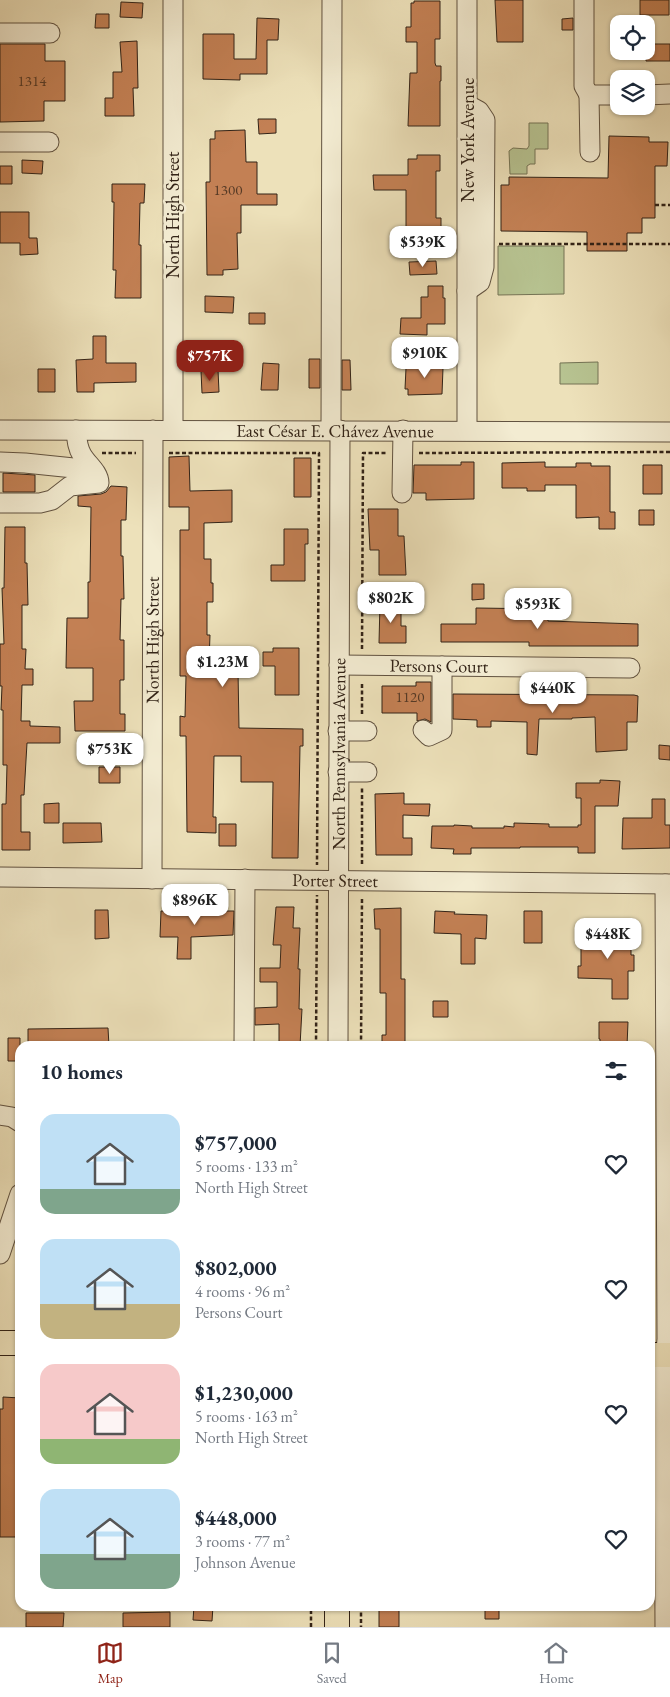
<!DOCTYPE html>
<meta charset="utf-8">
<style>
:root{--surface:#fff;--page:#f2f2f3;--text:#1f2937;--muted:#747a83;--line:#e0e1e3;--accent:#8f2418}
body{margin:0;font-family:"EB Garamond",serif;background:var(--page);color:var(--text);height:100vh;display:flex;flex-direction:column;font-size:19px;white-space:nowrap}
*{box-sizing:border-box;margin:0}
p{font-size:16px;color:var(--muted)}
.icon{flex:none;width:28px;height:28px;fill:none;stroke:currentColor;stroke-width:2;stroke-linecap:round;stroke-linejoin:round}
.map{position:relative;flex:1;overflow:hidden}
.drawer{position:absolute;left:15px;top:1041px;width:640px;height:570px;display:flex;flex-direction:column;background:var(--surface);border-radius:15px;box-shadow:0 1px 4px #0004}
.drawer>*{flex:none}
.tools{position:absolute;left:610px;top:15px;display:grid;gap:10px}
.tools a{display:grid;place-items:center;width:45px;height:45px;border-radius:10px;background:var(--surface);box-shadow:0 1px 4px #0004;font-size:25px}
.price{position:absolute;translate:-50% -42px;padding:0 11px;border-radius:10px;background:#fff;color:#222;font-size:16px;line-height:32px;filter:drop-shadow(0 1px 2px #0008)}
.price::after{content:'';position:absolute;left:50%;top:30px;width:15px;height:11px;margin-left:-8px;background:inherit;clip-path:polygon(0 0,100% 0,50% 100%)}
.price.current{background:var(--accent);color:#fff}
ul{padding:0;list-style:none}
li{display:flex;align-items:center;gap:15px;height:125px;padding:0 25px}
li span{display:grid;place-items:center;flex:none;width:140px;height:100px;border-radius:15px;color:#555}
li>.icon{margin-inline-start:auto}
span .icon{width:60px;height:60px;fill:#fffc;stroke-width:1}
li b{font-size:21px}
h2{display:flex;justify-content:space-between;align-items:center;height:60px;padding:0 25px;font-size:21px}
.dock{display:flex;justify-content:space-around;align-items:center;height:70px;border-top:1px solid var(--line);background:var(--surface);font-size:14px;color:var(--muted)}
.dock a{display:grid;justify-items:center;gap:2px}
.dock .current{color:var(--accent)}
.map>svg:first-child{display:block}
</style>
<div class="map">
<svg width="670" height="1627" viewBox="0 0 670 1627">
<rect width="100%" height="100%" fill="#ede1ba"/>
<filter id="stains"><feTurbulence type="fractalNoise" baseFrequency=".004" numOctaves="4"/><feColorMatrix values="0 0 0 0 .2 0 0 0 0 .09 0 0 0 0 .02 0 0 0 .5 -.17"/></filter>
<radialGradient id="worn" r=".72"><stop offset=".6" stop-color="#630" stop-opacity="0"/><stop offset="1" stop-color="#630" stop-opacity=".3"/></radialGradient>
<!-- green -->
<path fill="#b7c391" stroke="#747354" d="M 529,123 L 548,123 L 548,149 L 535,149 L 535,164 L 530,164 L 527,166 L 527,174 L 510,174 L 509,151 L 513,148 L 527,149 L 529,146 Z
M 498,246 L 564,246 L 564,294 L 498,295 Z
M 598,362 L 598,384 L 560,384 L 560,363 Z"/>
<!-- building -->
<path fill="#c38054" stroke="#322317" d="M 495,0 L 523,0 L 523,42 L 497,42 Z
M 640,0 L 669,0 L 669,15 L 640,15 Z
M 414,1 L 440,1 L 440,39 L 435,39 L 435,63 L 436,66 L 441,66 L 441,81 L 440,81 L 440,126 L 408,126 L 410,73 L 417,73 L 417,42 L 406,42 L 406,27 L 411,27 L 411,3 L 414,3 Z
M 121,2 L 143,3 L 142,18 L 120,17 Z
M 96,14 L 109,14 L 109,28 L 95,28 Z
M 257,18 L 279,19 L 278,40 L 267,40 L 267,74 L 240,74 L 240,80 L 203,79 L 203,34 L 234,34 L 234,59 L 256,59 Z
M 573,18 L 573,30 L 562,30 L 562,19 Z
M 137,41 L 138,88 L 133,88 L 134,116 L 105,116 L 105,98 L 113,98 L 113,72 L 122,72 L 120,42 Z
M 0,44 L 45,44 L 45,61 L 65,61 L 65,101 L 44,101 L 44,121 L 0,122 Z
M 646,44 L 670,44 L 670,61 L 646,61 Z
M 258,119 L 276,119 L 276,133 L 259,134 Z
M 245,130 L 246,162 L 257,162 L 257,194 L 277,194 L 277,205 L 241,205 L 241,233 L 237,233 L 238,269 L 223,270 L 223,275 L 207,275 L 206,182 L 210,182 L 210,139 L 215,139 L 215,131 Z
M 609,136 L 649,137 L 649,142 L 668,142 L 667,166 L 655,166 L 655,218 L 642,218 L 642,233 L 627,233 L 627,251 L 587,251 L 587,232 L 501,231 L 501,185 L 509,185 L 509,177 L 608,178 Z
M 417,155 L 440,155 L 440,171 L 436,171 L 436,218 L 441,218 L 441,232 L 406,232 L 406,190 L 374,190 L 373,175 L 408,175 L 408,159 L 417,159 Z
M 22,160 L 43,161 L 42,174 L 22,173 Z
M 0,166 L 12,166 L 12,184 L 0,184 Z
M 112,184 L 145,184 L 144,203 L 140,203 L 139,245 L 141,245 L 141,298 L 115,298 L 116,270 L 113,270 L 114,202 L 112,202 Z
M 0,212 L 29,212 L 29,238 L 37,238 L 38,254 L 20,255 L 20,243 L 0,243 Z
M 436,261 L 437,274 L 410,275 L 409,262 Z
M 428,286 L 443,286 L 443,298 L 445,298 L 445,324 L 427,324 L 427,335 L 400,334 L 401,318 L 421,318 L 421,297 L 428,297 Z
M 205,296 L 234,297 L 233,313 L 205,312 Z
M 249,313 L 265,313 L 265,324 L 249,324 Z
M 93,336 L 106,336 L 106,363 L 136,363 L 136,382 L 94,383 L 94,392 L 77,392 L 76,360 L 93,359 Z
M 309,359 L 320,359 L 320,388 L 309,388 Z
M 425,359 L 439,359 L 438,368 L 443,368 L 442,394 L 408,395 L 408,389 L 405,389 L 406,368 L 425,368 Z
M 342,360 L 350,360 L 351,390 L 342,390 Z
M 263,363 L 279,364 L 278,390 L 261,390 Z
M 38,369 L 55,369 L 55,392 L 38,392 Z
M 218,370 L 219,392 L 202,393 L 201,371 Z
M 189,456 L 190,491 L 232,490 L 232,522 L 204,523 L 204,559 L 211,559 L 211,583 L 213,583 L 213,602 L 207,602 L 207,635 L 210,635 L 209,662 L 224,662 L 224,671 L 238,671 L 239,728 L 303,729 L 303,746 L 300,746 L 298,858 L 272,858 L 273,782 L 241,782 L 241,756 L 214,756 L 213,817 L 216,817 L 216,833 L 187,832 L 186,736 L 180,736 L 180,716 L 185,717 L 186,676 L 180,676 L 180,530 L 189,530 L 189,507 L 169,507 L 169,457 Z
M 294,458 L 311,458 L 311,497 L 294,497 Z
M 461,462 L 474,462 L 474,499 L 426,500 L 426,493 L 413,493 L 414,465 L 461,465 Z
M 545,462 L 545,467 L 576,467 L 576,463 L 591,463 L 591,466 L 610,466 L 610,512 L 615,512 L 615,529 L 599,529 L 599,517 L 576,518 L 576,485 L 545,485 L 545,491 L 527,491 L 527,488 L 502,488 L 502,463 Z
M 643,465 L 662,465 L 662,494 L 643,494 Z
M 3,473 L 35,475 L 35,492 L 3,492 Z
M 111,486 L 127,487 L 126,520 L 121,520 L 121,556 L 123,556 L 124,599 L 121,599 L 120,640 L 124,640 L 124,680 L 120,680 L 120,714 L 125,714 L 125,731 L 75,731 L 74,701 L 93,701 L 93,668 L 66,668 L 67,618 L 88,618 L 88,582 L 90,582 L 91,507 L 78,506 L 78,496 L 101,494 L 106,492 Z
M 368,509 L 398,509 L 398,536 L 404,536 L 406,575 L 379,575 L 379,550 L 370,550 Z
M 639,510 L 654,510 L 654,525 L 639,525 Z
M 5,527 L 25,527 L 25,563 L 27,563 L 28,605 L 22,605 L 22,649 L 26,649 L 25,669 L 33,669 L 33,685 L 22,685 L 21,721 L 30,721 L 30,726 L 60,727 L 60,743 L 27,743 L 24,795 L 21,795 L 21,832 L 30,832 L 30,850 L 2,850 L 2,804 L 6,804 L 7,765 L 3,765 L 3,710 L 1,710 L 2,686 L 0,686 L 0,644 L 4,644 L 2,588 L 4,588 Z
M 284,529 L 308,529 L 308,544 L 305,544 L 305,581 L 271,581 L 271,565 L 284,565 Z
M 472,584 L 484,584 L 484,599 L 472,600 Z
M 380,603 L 401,603 L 401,626 L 406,626 L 406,643 L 379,643 Z
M 476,608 L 547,609 L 548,621 L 638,624 L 638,646 L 529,646 L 529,642 L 441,642 L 441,624 L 476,624 Z
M 273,648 L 299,648 L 299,695 L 275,695 L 275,666 L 263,666 L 263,652 L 273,652 Z
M 416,682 L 431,682 L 431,722 L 425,719 L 417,721 L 417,713 L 382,713 L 382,686 L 416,686 Z
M 453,694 L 634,695 L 638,696 L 637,722 L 627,722 L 627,750 L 596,752 L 595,717 L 572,718 L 572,719 L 539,719 L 537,755 L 527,754 L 527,722 L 491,721 L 491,727 L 477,727 L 477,720 L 453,719 Z
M 659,745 L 670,746 L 670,760 L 659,759 Z
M 99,767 L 120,767 L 120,783 L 99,783 Z
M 600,780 L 620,781 L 618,806 L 595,806 L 595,853 L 578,853 L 578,847 L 520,847 L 520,848 L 471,848 L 471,854 L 453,854 L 454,849 L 431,848 L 432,826 L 454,826 L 454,825 L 472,826 L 472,828 L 504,828 L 504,826 L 514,827 L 514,823 L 549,824 L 549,827 L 578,827 L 578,825 L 581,825 L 581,798 L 576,798 L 576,783 L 600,783 Z
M 404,793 L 404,804 L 430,804 L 429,816 L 403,815 L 403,838 L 412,838 L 412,855 L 376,855 L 375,794 Z
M 652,799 L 665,799 L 665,825 L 670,825 L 670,848 L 622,849 L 623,818 L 652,818 Z
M 59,803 L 59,823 L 44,823 L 44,804 Z
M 63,823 L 101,823 L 102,842 L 63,843 Z
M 219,824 L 236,824 L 236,846 L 219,846 Z
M 179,907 L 216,907 L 216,911 L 234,911 L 233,935 L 191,937 L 191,959 L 177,959 L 178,937 L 160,937 L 161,911 L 179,911 Z
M 276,907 L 294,907 L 293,928 L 300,928 L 298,969 L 300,969 L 299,1009 L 302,1009 L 300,1046 L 279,1046 L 279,1024 L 255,1025 L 255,1008 L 277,1007 L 277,982 L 260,982 L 260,968 L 280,968 L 281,945 L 273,945 Z
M 401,908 L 401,979 L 405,979 L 405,1045 L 402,1045 L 402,1046 L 382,1046 L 382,1035 L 386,1035 L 386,993 L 380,993 L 380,929 L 375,929 L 374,909 Z
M 95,910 L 108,910 L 109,938 L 95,939 Z
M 435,911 L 455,912 L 454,914 L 487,915 L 486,939 L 475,938 L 475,964 L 461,964 L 461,934 L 434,933 Z
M 524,911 L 542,911 L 542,943 L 524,943 Z
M 611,929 L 627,929 L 627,938 L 631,938 L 631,955 L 634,955 L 634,971 L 628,971 L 628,999 L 612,999 L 612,979 L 578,978 L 578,966 L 581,966 L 581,934 L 610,934 Z
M 433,1001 L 448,1001 L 448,1017 L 433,1017 Z
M 599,1022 L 628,1022 L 627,1046 L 600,1046 L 600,1039 L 599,1039 Z
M 108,1028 L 109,1046 L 28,1046 L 28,1029 Z
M 8,1038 L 20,1038 L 20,1061 L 8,1061 Z
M 3,1397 L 20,1398 L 20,1537 L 0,1537 L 0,1409 L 3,1409 Z
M 194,1606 L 213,1606 L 212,1621 L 193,1620 Z
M 379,1606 L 399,1606 L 399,1627 L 379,1627 Z
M 485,1608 L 499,1608 L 499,1619 L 485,1619 Z
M 170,1612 L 170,1627 L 123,1627 L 123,1613 Z
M 26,1613 L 64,1613 L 63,1627 L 26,1627 Z"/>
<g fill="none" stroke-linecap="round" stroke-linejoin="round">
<defs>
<g id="minor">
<path d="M 173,0 L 173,430"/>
<path d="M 467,0 L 467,430"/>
<path d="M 584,0 L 584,86 L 589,95"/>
<path d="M 0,33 L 50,33"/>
<path d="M 646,95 L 670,94"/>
<path d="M 0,142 L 49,142"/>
<path d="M 590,152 L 589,95 L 619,95"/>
<path d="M 467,291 L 480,282 L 484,267 L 485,120 L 479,111 L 468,105"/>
<path id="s1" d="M 0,430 L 670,432"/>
<path d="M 331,430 L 332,0"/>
<path d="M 0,462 L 25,463 L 93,470"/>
<path d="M 402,493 L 403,430"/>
<path d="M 0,503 L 40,503 L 52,500 L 70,486 L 99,483 C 99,472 87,464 82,455 C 77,447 77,439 76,430"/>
<path id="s2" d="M 339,665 L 630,668"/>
<path d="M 423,730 L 429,736 L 442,730 L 442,666"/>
<path d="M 338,731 L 367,731"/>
<path d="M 338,772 L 367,772"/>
<path id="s3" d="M 0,877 L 670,884"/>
<path id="s4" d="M 152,879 L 153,430"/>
<path d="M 665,884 L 667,1339 L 664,1372 L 665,1627"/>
<path d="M 244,1046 L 245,879"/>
<path id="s5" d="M 338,1046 L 340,430"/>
<path d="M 0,1115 L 12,1117 L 20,1122"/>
<path d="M 0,1254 L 20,1194"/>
</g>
<path id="major" d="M 0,1343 L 20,1343
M 650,1355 L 670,1355
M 337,1627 L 337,1606"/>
</defs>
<!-- minor casing -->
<use href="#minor" stroke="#615240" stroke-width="21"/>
<!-- major casing -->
<use href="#major" stroke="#322317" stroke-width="26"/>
<!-- path -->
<path stroke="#322317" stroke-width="2.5" stroke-dasharray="4 2.5" stroke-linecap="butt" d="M 655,205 L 670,205
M 499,244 L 670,244
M 102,453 L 136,453
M 169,453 L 319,453 L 317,865
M 419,453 L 670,452
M 362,649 L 363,453 L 386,453
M 362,714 L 362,682
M 362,864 L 362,787
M 316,1046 L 317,895
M 361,1046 L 362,897
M 361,1606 L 361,1627
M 311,1627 L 311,1606"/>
<!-- minor -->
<use href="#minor" stroke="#f3ecd2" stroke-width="19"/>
<!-- major -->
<use href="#major" stroke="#ede1ba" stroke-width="24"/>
</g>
<g text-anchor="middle" stroke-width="5" stroke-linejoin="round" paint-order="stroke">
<!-- number labels -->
<g font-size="15" fill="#563a26">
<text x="32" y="86">1314</text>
<text x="228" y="195">1300</text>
<text x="410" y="702">1120</text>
</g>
<!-- street labels -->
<g font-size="18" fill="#322317" stroke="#f3ecd2">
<text transform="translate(468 140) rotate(-90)" y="6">New York Avenue</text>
<text transform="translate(173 215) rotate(-90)" y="6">North High Street</text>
<text dy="6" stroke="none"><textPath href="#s1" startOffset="335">East César E. Chávez Avenue</textPath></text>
<text dy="6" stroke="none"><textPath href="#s4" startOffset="239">North High Street</textPath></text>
<text dy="6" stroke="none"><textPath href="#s2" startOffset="100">Persons Court</textPath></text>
<text dy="6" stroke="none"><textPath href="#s5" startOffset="292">North Pennsylvania Avenue</textPath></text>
<text dy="6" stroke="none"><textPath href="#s3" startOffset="335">Porter Street</textPath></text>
</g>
</g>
<rect width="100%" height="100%" filter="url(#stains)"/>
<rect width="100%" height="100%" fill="url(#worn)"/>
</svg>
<div class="tools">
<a><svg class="icon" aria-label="locate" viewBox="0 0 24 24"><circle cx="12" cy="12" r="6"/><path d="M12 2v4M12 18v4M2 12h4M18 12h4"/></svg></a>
<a><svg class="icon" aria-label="layers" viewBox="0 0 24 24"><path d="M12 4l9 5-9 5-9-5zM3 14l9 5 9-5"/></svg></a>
</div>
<b class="price" style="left:423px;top:268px">$539K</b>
<b class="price" style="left:425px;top:379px">$910K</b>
<b class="price current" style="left:210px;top:382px">$757K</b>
<b class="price" style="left:391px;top:624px">$802K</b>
<b class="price" style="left:538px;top:630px">$593K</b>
<b class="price" style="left:223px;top:688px">$1.23M</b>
<b class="price" style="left:553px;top:714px">$440K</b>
<b class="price" style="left:110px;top:775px">$753K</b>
<b class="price" style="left:195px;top:926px">$896K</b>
<b class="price" style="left:608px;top:960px">$448K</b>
<section class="drawer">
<h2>10 homes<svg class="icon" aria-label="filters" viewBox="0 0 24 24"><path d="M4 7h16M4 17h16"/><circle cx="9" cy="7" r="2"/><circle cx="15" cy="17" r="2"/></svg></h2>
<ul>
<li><span style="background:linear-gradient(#bfe0f5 75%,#7fa58c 0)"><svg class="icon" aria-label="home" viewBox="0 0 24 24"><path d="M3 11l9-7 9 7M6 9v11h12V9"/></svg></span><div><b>$757,000</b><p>5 rooms · 133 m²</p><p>North High Street</p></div><svg class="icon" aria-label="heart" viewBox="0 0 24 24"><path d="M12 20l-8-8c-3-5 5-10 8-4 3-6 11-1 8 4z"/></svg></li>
<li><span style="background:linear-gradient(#bfe0f5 65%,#c2b280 0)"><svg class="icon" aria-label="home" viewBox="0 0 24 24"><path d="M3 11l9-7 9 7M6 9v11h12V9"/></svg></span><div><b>$802,000</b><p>4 rooms · 96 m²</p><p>Persons Court</p></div><svg class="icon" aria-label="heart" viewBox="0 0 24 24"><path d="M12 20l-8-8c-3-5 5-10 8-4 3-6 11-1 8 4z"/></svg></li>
<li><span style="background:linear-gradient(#f6c9c9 75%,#8fb573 0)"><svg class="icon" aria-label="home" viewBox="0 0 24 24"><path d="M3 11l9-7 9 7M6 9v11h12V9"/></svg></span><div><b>$1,230,000</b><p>5 rooms · 163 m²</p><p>North High Street</p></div><svg class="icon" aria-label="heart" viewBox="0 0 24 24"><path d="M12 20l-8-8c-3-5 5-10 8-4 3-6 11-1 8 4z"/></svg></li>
<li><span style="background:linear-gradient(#bfe0f5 65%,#7fa58c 0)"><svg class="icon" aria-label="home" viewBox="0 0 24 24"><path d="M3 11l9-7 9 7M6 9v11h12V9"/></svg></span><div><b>$448,000</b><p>3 rooms · 77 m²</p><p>Johnson Avenue</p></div><svg class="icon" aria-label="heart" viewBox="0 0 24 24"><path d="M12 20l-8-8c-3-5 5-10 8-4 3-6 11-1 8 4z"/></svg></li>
</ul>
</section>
</div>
<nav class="dock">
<a class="current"><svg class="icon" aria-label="map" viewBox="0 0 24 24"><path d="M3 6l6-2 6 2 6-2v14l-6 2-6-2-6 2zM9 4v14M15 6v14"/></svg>Map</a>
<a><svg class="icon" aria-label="saved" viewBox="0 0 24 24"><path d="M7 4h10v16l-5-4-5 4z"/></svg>Saved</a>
<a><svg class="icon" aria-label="home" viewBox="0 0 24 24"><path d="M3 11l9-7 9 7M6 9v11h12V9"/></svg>Home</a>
</nav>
